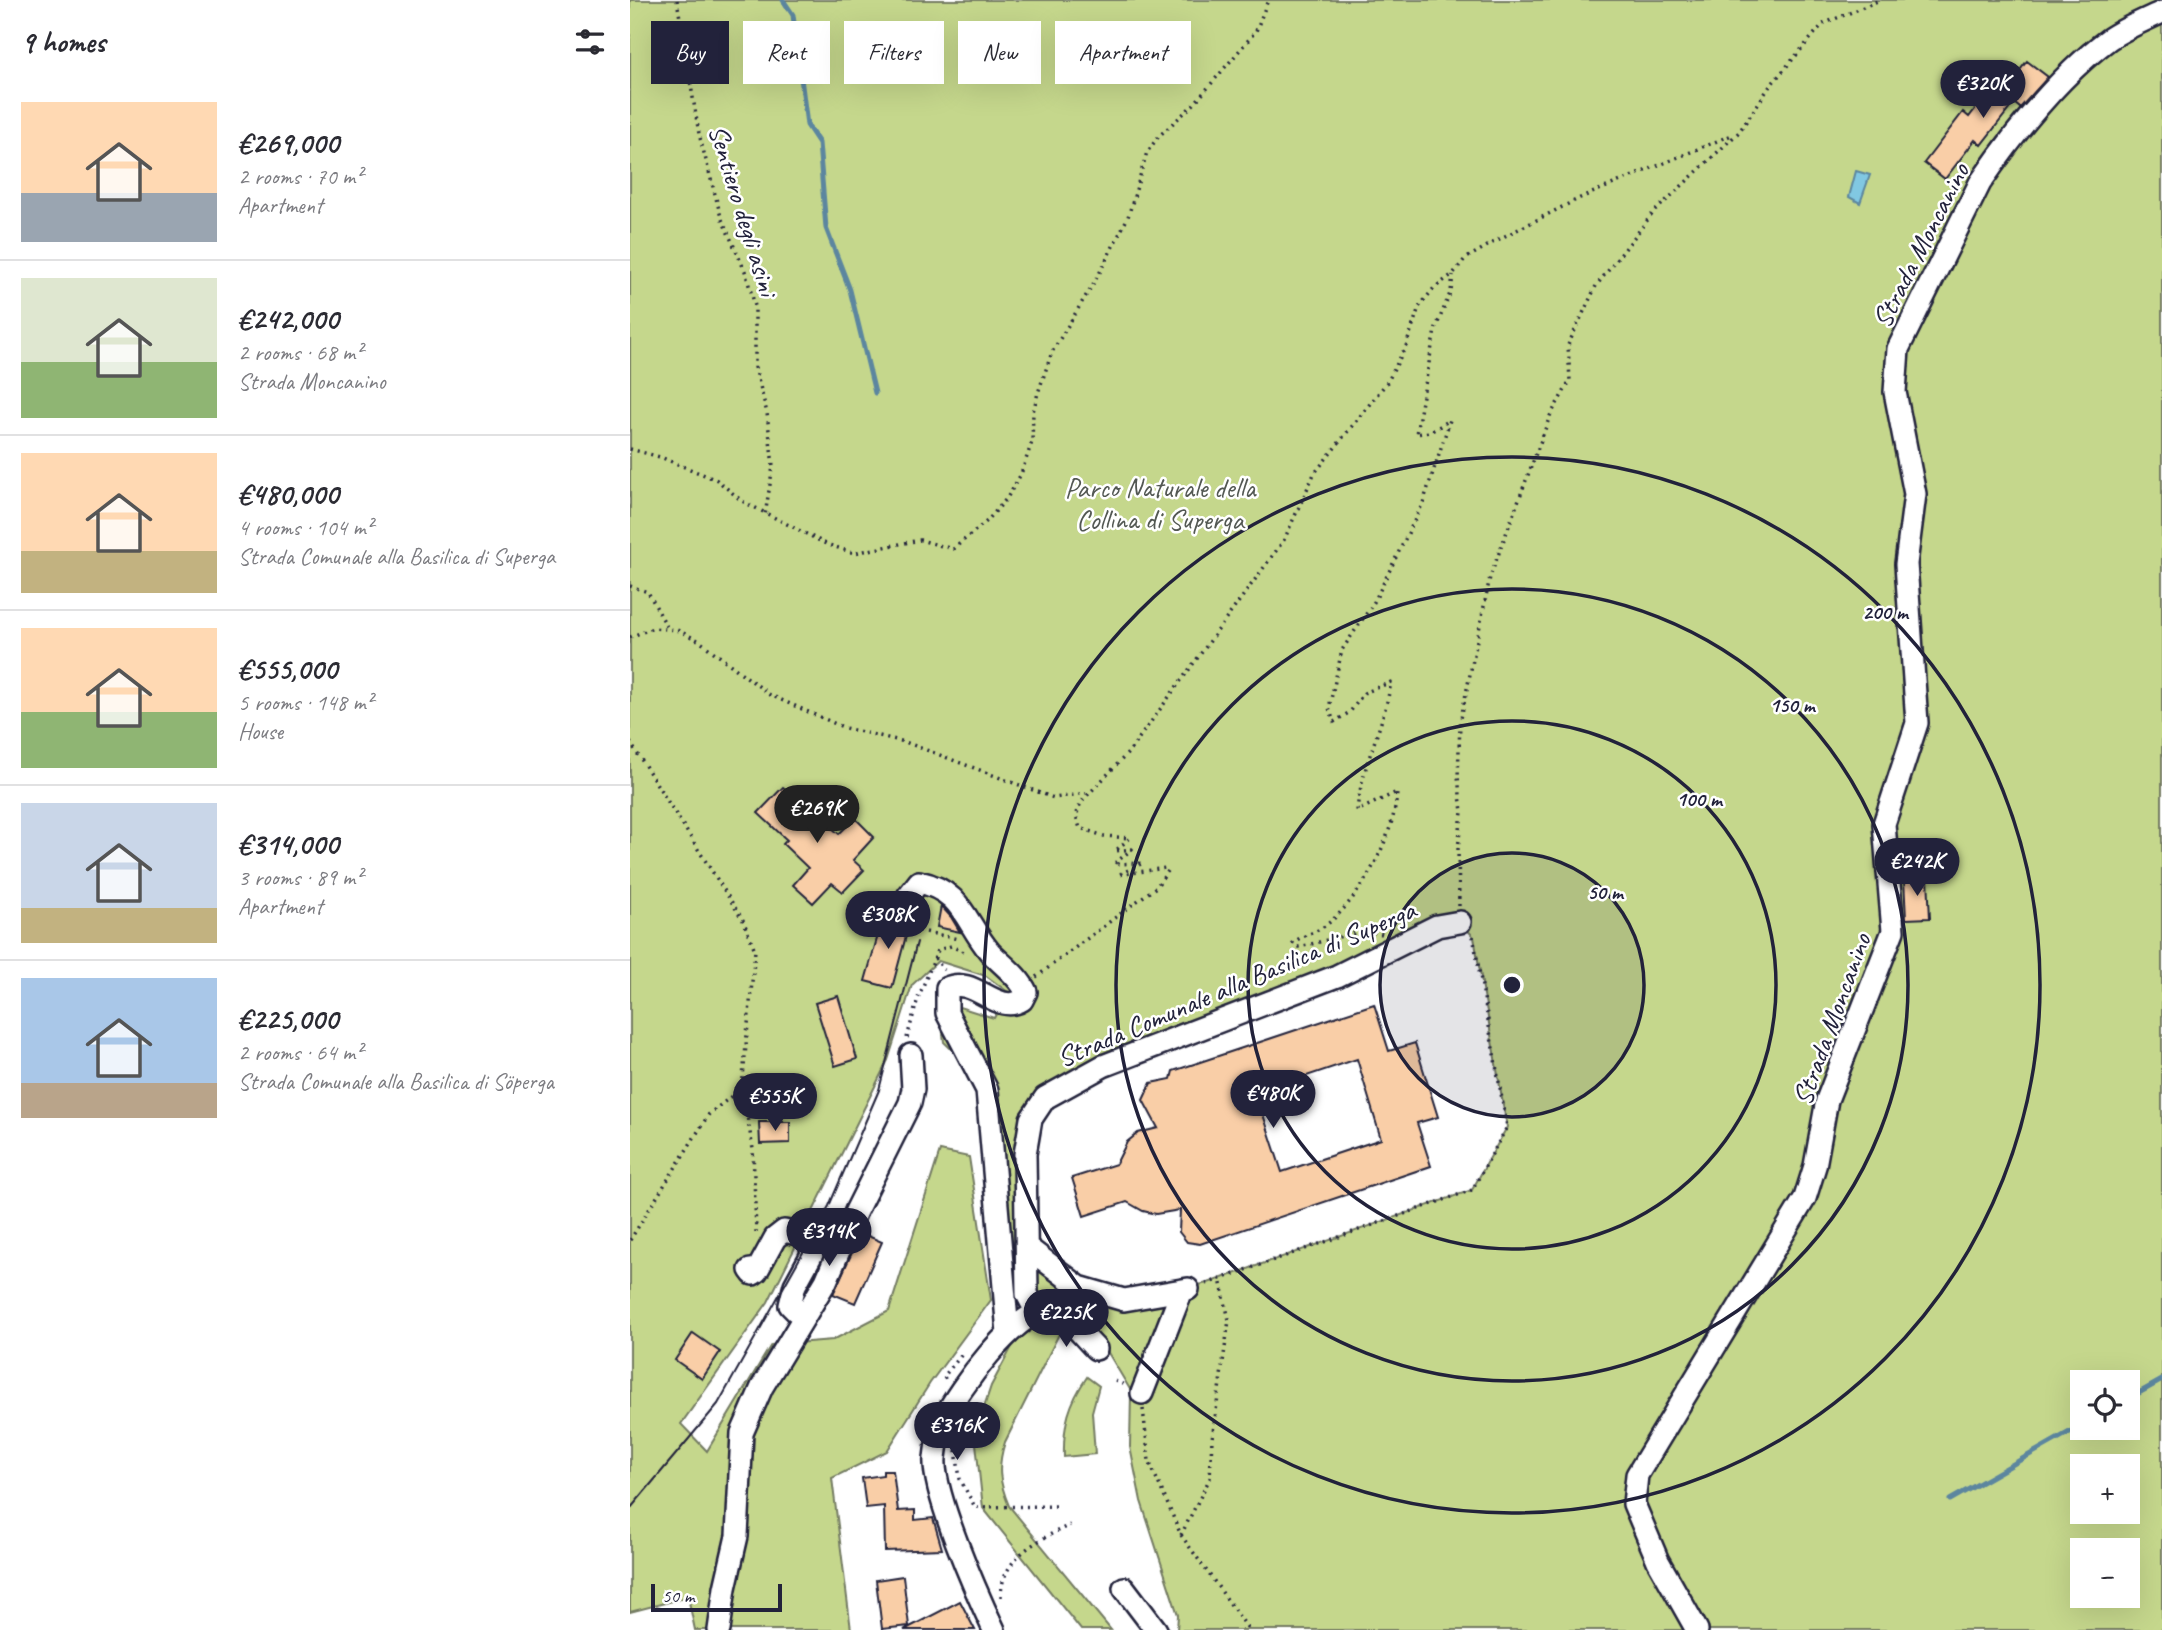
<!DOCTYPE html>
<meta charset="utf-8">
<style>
:root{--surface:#fff;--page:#f2f2f3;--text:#2b2b33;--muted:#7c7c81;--line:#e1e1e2;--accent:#22223b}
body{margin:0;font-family:Caveat,sans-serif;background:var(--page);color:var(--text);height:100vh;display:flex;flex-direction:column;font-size:26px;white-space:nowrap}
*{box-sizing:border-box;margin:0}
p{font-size:23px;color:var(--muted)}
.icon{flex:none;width:38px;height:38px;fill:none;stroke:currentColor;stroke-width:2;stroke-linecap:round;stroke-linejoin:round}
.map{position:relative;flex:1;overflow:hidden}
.details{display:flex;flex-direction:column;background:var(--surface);width:630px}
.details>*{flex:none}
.guide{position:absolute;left:21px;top:21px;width:665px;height:63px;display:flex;gap:14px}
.tools{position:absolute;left:1440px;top:1370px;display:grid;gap:14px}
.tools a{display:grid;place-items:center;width:70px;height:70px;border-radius:0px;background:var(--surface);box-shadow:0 7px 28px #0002;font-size:35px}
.scale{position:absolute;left:21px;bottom:18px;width:131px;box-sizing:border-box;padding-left:7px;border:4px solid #22223b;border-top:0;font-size:19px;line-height:24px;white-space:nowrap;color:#22223b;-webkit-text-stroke:5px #fff;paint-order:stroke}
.price{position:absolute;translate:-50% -60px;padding:0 16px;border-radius:24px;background:var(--accent);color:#fff;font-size:23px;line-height:46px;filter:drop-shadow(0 2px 4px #0008)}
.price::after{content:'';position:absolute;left:50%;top:42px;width:21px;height:16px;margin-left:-10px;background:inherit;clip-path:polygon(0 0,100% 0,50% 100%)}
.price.active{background:#222;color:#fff}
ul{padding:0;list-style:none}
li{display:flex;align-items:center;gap:21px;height:175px;padding:0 21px}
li+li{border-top:2px solid var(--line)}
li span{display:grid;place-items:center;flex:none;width:196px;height:140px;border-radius:0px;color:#555}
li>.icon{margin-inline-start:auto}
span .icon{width:84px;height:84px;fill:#fffc;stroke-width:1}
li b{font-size:30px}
h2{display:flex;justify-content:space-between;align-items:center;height:84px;padding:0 21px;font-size:30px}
.tag{padding:0 24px;border-radius:0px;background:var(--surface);box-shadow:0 7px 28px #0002;font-size:24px;line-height:63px}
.tag.active{background:var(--accent);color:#fff}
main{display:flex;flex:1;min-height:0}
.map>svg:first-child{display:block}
</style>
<main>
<section class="details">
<h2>9 homes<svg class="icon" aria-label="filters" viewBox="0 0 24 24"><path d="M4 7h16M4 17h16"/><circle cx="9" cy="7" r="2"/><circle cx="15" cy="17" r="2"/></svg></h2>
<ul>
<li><span style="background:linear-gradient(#ffd9b3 65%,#9aa5b1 0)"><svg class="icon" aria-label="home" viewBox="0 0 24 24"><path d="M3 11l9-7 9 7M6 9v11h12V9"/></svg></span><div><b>€269,000</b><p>2 rooms · 70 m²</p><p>Apartment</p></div></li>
<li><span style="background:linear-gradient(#dfe7d0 60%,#8fb573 0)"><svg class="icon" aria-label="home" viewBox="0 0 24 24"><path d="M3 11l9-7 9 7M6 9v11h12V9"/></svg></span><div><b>€242,000</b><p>2 rooms · 68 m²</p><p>Strada Moncanino</p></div></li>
<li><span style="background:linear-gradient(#ffd9b3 70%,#c2b280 0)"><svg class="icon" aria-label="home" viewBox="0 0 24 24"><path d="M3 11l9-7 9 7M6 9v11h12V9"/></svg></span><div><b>€480,000</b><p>4 rooms · 104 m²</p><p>Strada Comunale alla Basilica di Superga</p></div></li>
<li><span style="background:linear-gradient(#ffd9b3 60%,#8fb573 0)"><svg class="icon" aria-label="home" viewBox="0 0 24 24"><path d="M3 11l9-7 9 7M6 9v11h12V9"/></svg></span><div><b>€555,000</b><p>5 rooms · 148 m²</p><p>House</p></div></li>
<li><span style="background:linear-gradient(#c9d6e8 75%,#c2b280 0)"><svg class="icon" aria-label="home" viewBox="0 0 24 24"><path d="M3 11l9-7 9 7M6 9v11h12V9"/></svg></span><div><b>€314,000</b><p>3 rooms · 89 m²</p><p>Apartment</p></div></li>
<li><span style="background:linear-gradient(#a9c7e8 75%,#b9a48a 0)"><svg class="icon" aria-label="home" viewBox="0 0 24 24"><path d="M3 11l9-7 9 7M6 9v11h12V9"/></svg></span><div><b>€225,000</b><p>2 rooms · 64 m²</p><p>Strada Comunale alla Basilica di Söperga</p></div></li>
</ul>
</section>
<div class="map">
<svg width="1532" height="1630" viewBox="0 0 1532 1630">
<rect width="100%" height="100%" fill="#fff"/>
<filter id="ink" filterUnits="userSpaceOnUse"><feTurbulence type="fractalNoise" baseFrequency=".0143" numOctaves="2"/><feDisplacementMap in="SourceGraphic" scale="14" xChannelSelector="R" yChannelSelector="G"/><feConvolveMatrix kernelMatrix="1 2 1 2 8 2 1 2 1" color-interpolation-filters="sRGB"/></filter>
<g filter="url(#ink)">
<!-- green -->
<path fill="#c5d78c" stroke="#747c64" stroke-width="2" fill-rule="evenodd" d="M 0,0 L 1532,0 L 1532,1630 L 547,1630 L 548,1615 L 511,1501 L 500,1447 L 501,1391 L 468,1336 L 446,1326 L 431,1330 L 375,1442 C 367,1467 369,1482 379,1506 L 481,1630 L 451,1630 L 353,1508 L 345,1434 L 361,1386 L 384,1343 L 391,1308 L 347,1074 L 314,1042 L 310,1008 L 323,1005 L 364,1018 L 378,992 L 356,976 L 308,961 L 282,985 L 258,1060 L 138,1302 L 51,1424 L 77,1451 L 141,1345 L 203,1340 L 259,1311 L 310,1151 L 339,1157 L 361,1300 L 300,1383 L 257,1451 L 202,1478 L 221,1630 L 65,1630 L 58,1597 L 0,1612 ZM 830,922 L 844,937 L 877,1127 L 842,1190 L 578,1283 L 494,1300 L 397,1247 L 395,1154 L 415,1098 ZM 1452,1382 L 1498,1382 L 1498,1428 L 1452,1428 ZM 1452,1466 L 1498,1466 L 1498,1512 L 1452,1512 ZM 1452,1550 L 1498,1550 L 1498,1596 L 1452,1596 Z
M 457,1377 L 469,1386 L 462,1412 L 465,1454 L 434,1457 C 433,1425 439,1403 457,1377 Z"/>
<!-- water -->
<path fill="#81c8e2" stroke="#5b869f" stroke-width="2" d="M 1226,171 L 1240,175 L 1230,203 L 1219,197 Z"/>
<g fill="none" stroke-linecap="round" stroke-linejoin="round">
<!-- stream -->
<path stroke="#5b869f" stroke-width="5" d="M 153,0 L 163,15 L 177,125 L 189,143 L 196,228 L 220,290 L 245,393
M 1498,1399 L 1532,1380
M 1320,1500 L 1452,1425"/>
</g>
<!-- building -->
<path fill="#f9cea7" stroke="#22223b" stroke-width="2" fill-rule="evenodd" d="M 1397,61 L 1418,77 L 1390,108 L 1384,103 L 1351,145 L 1345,140 L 1315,179 L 1294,163 L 1333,112 L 1339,117 L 1359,91 L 1369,98 Z
M 153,787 L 209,834 L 225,818 L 244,837 L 223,860 L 234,870 L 213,892 L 202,883 L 183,903 L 163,885 L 178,868 L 153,844 L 157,840 L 128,813 Z
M 1298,878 L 1300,918 L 1276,919 L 1274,879 Z
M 311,906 L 321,917 L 330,932 L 307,927 Z
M 254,914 L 280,921 L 262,988 L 235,981 Z
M 208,996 L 227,1059 L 205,1066 L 185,1003 Z
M 744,1004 L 759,1051 L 785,1043 L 808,1117 L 787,1123 L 801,1166 L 570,1244 L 557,1242 L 549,1232 L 550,1210 L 526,1214 L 513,1211 L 497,1202 L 454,1216 L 442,1178 L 486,1164 L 497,1142 L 508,1133 L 528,1128 L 513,1100 L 521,1083 L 541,1079 L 543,1071 ZM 727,1059 L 751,1139 L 652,1172 L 626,1093 Z
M 129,1122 L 160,1122 L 160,1143 L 130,1144 Z
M 231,1233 L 252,1242 L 225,1303 L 203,1294 Z
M 63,1333 L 90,1352 L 72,1379 L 45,1360 Z
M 253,1471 L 263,1471 L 268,1511 L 285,1510 L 285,1520 L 303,1518 L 312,1549 L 255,1551 L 254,1506 L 236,1508 L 232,1478 L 253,1475 Z
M 273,1576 L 279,1626 L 252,1629 L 246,1580 Z
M 330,1601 L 345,1630 L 274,1630 Z"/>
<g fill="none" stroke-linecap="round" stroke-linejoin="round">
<defs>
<path id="minor" d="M 278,896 L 289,882 C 333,891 335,923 360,952 C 371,964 390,977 396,992 L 392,1000 C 367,1016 344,975 317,988 L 317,1013 L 357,1090 L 378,1333
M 397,1247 L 449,1287 L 494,1300 L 558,1289
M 120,1270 L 123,1274 L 127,1271 L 145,1238 L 154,1231 L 163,1233
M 178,1310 L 166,1311 L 160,1305 L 165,1285 L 182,1254 L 181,1248
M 407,1313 L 397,1294 L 395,1154 L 401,1119 L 415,1098 L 473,1066 L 707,976 L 807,926 L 830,922
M 512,1393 L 551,1293
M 494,1588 L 526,1630
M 89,1630 L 95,1588 L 107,1536 L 112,1433 L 132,1387 L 196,1281 L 226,1211 L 280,1103 L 283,1089 L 281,1055
M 364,1630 C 348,1596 302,1493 305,1458 C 306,1446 310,1428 315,1417 C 328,1390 385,1312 417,1310 C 434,1309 454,1338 466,1349
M 1067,1630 L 1028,1561 L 1004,1504 L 1007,1475 L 1175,1198 L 1185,1166 L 1197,1100 L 1263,931 L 1254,824 L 1287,723 L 1276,564 L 1285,494 L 1265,392 L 1268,349 L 1350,183 C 1385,132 1429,76 1479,39 C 1495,28 1515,20 1532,12"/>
</defs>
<!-- minor casing -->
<use href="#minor" stroke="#22223b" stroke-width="26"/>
<!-- path -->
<path stroke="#22223b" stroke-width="3.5" stroke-dasharray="2 5" stroke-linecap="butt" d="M 47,0 L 69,134 L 91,217 L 115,271 L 125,306 L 125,367 L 137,413 L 143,466 L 135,515
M 0,449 L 30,457 L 87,480 L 112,501 L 196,544 L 224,553 L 290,540 L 323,549 L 357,521 L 377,498 L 391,474 L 402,442 L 403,412 L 408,393 L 422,352 L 469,274 L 498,217 L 517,152 L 529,136 L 564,104 L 626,31 L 638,0
M 0,586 L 18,592 L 37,627
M 0,637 L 23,628 L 47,630 L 68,640 L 140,695 L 215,728 L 275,742 L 424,798 L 456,793
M 0,742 L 113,920 L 125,950 L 112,1088 L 123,1149 L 126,1232
M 829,906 L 828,849 L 832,812 L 828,777 L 830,723 L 860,577 L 920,416 L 940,381 L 938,345 L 966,286 L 1023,213 L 1109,132 L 1140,86 L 1193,24 L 1250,0
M 296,932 L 328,939
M 752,934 C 732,927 691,943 668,947 L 663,943 C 672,935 686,933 696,925 C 731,899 765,835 767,792 L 727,811 C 731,766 754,727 761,682 L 734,693 L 720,712 L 704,722 L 699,708 L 712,650 L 744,602 L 793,503 L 820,420 L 800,432 L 786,434 L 805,330 L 821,291 L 823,275
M 305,958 L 314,970
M 406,977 L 526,887 L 538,871 L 535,868 L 488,875 L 513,863 L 484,864 L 502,849 L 485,851 L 500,838 L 474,836 L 450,828 L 446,816 L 451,802 L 498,753 L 654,540 L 684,474 L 758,381 L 776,346 L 789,307 L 804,288 L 823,274 L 835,259 L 871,238 L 950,198 L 1104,134
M 277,1038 L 288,998 L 308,950 L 321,946 L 334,952
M 0,1240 L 79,1114 L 112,1088
M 576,1284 L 842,1190 L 877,1127 L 843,936
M 315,1379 L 314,1376 L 334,1352
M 485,1381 L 497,1386
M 513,1409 L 519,1461 L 551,1535 L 619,1630
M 326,1450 L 330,1479 L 345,1507 L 430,1506
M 551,1535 L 580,1478 L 582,1439 L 599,1320 L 590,1279
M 371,1597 C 371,1557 408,1540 440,1525"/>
<!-- minor -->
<use href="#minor" stroke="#fff" stroke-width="21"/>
<!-- tram -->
<path stroke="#22223b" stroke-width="2" d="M 0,1509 L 88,1404 L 199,1206 L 249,1090 L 287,942"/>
</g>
</g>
<!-- distance rings -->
<circle cx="882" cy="985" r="132" fill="#22223b" fill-opacity=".12"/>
<g fill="none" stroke="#22223b" stroke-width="3.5">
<circle cx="882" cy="985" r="132"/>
<circle cx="882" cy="985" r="264"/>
<circle cx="882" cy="985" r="396"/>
<circle cx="882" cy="985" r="528"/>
</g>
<g text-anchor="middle" stroke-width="5" stroke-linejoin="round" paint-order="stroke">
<!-- street labels -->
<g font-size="28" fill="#22223b" stroke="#fff">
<text transform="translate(114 210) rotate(73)" y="10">Sentiero degli asini</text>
<text transform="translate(1290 245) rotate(-63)" y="10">Strada Moncanino</text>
<text transform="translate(606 983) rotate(-23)" y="10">Strada Comunale alla Basilica di Superga</text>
<text transform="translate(1201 1019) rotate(-70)" y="10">Strada Moncanino</text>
</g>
<!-- park labels -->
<g font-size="28" fill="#535853" stroke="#fff">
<text x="530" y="497">Parco Naturale della<tspan x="530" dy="32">Collina di Superga</tspan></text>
</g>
</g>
<circle cx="882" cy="985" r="10" fill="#22223b" stroke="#fff" stroke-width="3.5"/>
<g font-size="21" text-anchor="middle" font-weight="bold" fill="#22223b" stroke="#fff" stroke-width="5" stroke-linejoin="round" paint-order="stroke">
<text x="1255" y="619">200 m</text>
<text x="1162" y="712">150 m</text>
<text x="1069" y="806">100 m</text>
<text x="975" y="899">50 m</text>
</g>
</svg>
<div class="tools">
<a><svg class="icon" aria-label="locate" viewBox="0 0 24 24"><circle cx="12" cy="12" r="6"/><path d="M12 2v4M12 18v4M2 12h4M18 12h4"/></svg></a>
<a>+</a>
<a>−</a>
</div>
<div class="scale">50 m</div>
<b class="price" style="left:1353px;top:120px">€320K</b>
<b class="price active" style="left:187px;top:845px">€269K</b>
<b class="price" style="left:1287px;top:898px">€242K</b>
<b class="price" style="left:258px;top:951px">€308K</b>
<b class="price" style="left:643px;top:1130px">€480K</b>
<b class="price" style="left:145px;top:1133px">€555K</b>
<b class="price" style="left:199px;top:1268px">€314K</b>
<b class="price" style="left:436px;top:1349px">€225K</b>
<b class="price" style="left:327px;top:1462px">€316K</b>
<div class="guide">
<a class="tag active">Buy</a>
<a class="tag">Rent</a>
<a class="tag">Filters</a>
<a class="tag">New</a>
<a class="tag">Apartment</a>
</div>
</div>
</main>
